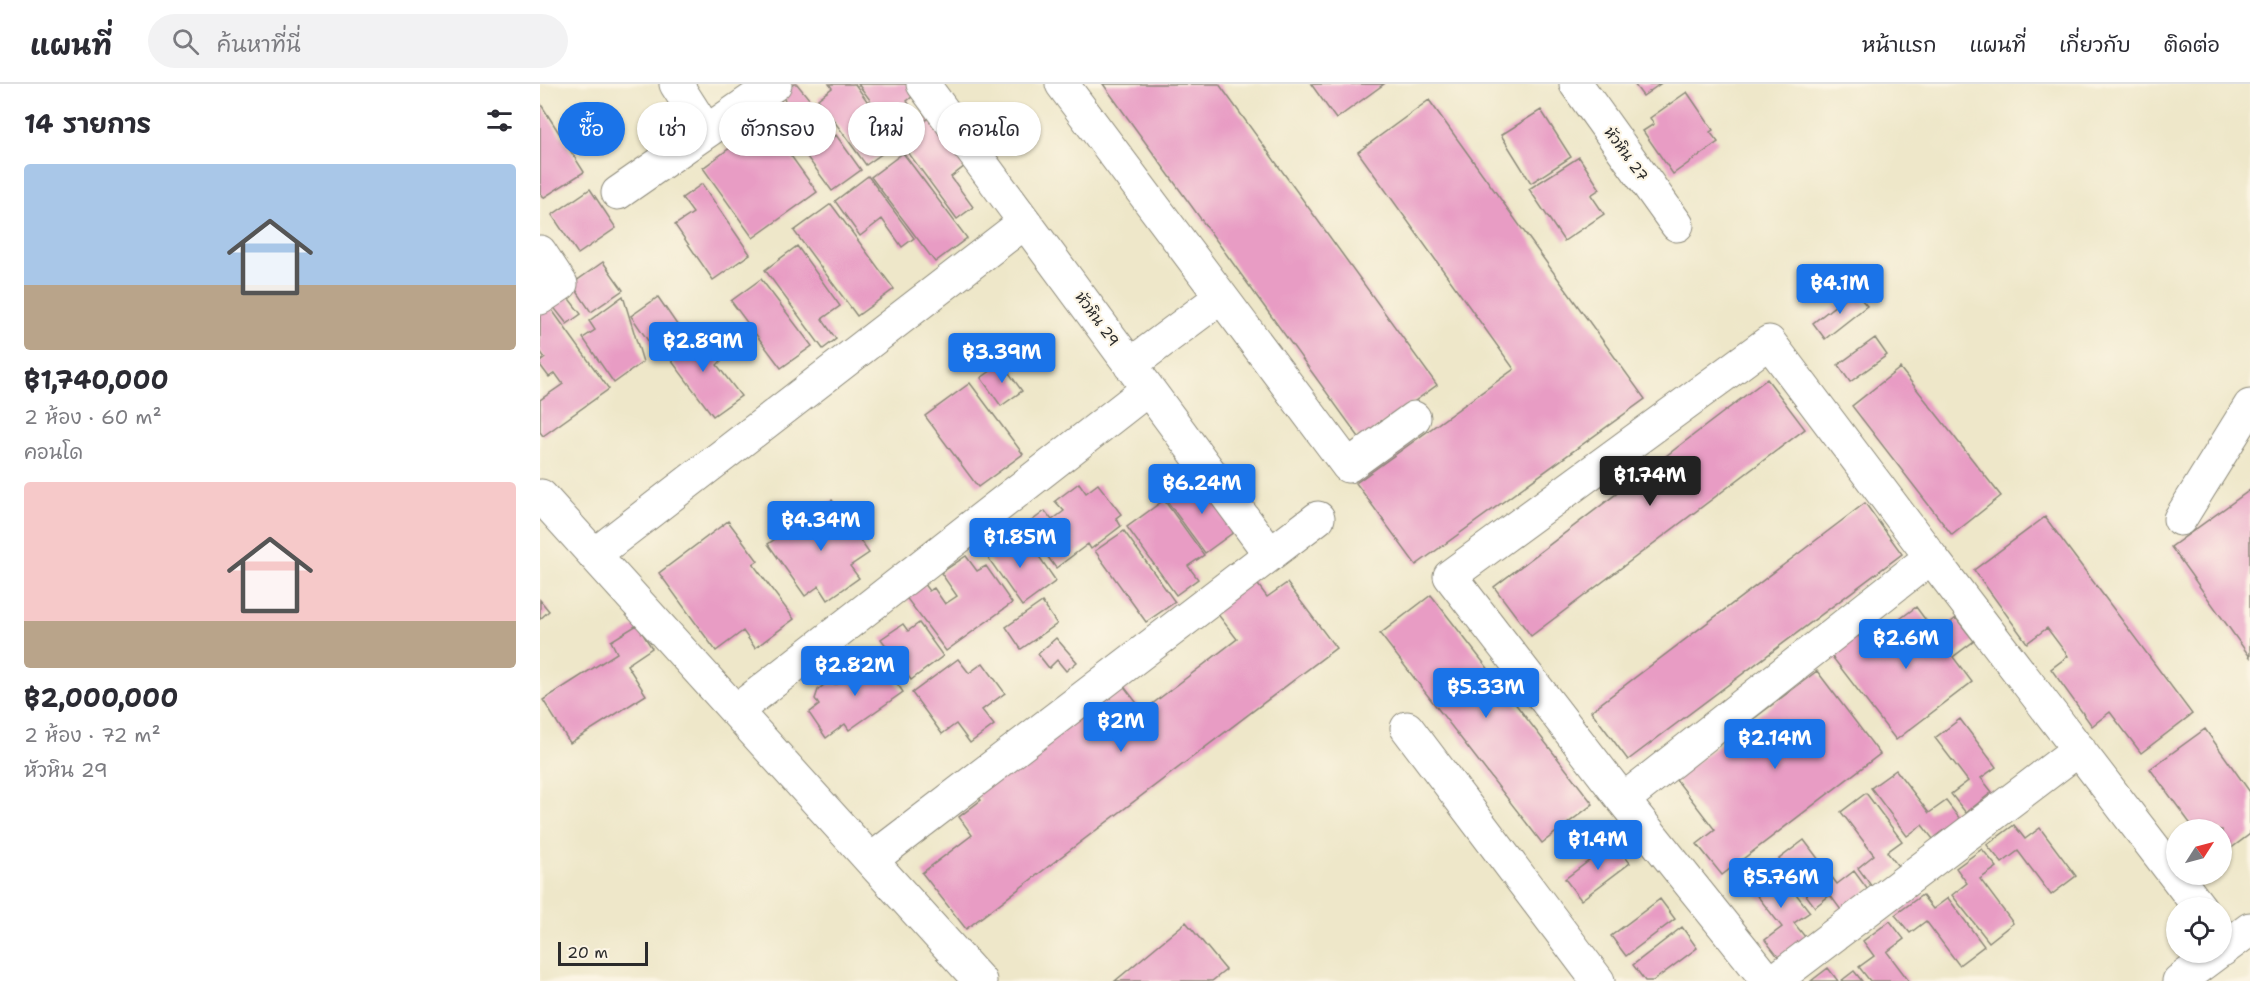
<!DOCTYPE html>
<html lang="th">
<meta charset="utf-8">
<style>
:root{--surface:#fff;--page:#f2f2f3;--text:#2b2b33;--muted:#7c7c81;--line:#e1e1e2;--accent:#1a73e8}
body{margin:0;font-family:"Shantell Sans","Playpen Sans Thai",sans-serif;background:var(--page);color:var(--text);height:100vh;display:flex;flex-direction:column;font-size:22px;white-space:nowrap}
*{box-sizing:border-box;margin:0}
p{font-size:20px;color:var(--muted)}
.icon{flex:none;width:33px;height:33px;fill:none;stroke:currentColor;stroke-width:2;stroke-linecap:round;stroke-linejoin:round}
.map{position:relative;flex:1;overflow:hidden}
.panel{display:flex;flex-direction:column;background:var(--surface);width:540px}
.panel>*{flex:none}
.top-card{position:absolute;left:18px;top:18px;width:570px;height:54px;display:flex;gap:12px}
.needle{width:39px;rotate:54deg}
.tools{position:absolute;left:1626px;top:735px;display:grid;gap:12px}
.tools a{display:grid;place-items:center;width:66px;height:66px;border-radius:50%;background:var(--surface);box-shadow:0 2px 4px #0004;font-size:30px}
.scale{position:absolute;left:18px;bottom:15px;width:90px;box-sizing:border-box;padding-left:6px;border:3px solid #2b2b2b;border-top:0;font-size:16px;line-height:21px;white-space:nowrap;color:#2b2b2b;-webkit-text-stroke:4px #fcf5e5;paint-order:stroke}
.price{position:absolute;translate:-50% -51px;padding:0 14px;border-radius:6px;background:var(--accent);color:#fff;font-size:20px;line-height:39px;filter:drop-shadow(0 2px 3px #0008)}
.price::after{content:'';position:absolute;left:50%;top:36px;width:18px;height:14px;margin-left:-9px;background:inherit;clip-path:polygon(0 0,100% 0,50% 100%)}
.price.selected{background:#222;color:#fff}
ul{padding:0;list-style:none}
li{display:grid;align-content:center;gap:12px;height:318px;padding:0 24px}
li span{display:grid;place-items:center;height:186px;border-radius:6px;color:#555}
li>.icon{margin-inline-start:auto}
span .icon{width:108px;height:108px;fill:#fffc;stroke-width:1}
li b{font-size:26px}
h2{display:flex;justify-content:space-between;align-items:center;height:72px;padding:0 24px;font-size:26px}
.tag{padding:0 21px;border-radius:27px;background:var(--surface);box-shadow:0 2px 4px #0004;font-size:21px;line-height:54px}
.tag.selected{background:var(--accent);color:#fff}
header{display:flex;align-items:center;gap:36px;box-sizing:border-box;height:84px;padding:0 30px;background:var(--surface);border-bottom:2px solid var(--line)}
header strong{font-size:28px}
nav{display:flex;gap:33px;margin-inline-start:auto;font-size:21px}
.search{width:420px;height:54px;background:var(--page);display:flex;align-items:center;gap:15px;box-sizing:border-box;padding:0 21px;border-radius:33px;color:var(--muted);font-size:22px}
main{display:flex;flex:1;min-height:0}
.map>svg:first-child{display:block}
</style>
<header>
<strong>แผนที่</strong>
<div class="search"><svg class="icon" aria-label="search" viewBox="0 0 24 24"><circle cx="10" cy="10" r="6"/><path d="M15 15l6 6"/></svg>ค้นหาที่นี่</div>
<nav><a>หน้าแรก</a><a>แผนที่</a><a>เกี่ยวกับ</a><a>ติดต่อ</a></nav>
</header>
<main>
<section class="panel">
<h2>14 รายการ<svg class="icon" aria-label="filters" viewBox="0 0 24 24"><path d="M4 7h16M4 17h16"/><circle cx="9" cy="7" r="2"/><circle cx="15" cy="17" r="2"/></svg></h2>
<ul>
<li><span style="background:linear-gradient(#a9c7e8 65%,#b9a48a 0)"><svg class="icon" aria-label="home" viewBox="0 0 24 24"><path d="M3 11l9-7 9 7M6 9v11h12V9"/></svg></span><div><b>฿1,740,000</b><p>2 ห้อง · 60 m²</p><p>คอนโด</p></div></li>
<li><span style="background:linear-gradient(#f6c9c9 75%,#b9a48a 0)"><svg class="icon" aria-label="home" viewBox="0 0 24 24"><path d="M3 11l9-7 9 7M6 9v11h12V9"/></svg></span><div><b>฿2,000,000</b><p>2 ห้อง · 72 m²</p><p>หัวหิน 29</p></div></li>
</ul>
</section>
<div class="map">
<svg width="1710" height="897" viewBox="0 0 1710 897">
<rect width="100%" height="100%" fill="#fcf5e5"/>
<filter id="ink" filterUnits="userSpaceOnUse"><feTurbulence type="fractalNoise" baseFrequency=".0167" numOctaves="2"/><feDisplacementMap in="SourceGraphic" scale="12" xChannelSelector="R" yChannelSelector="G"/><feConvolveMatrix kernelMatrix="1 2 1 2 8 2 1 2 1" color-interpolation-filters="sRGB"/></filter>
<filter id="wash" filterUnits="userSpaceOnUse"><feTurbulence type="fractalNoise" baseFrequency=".008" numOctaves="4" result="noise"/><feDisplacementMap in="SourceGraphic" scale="24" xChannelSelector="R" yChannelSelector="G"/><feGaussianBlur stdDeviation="1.35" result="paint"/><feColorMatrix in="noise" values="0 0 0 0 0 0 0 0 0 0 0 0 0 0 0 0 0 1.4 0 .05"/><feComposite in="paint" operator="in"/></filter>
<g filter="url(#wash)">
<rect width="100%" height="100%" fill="#eee7c9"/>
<g id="blocks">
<!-- building -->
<path fill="#e89cc4" d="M 254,0 L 257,0 L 274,21 L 258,33 L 240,10 Z
M 289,0 L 315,0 L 357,59 L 326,81 L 278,15 L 292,4 Z
M 318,0 L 372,0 L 378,8 L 367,17 L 374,28 L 351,44 Z
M 563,0 L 679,0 L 897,301 L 821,356 Z
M 771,0 L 844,0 L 796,35 Z
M 1094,0 L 1120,0 L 1103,12 Z
M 1147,8 L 1173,46 L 1170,48 L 1178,58 L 1133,90 L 1103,47 L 1114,40 L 1110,34 Z
M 236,10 L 253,34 L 241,42 L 224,18 Z
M 889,16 L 1105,315 L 876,481 L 816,399 L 974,285 L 818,68 Z
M 0,19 L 44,88 L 3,114 L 0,109 Z
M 1001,26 L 1031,73 L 991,99 L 961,51 Z
M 276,27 L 290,45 L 274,57 L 260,39 Z
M 394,30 L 430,78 L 411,93 L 433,123 L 417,135 L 359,56 Z
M 226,37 L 277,108 L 213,154 L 163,84 Z
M 296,51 L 321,86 L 292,107 L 267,73 Z
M 363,69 L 427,154 L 395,178 L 331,93 Z
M 1039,73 L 1060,105 L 1051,111 L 1064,130 L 1024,157 L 989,105 Z
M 328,92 L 374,154 L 362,163 L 342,135 L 320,152 L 295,117 Z
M 162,100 L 210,170 L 173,196 L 135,141 L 153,129 L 142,114 Z
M 50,105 L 76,144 L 38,170 L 12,131 Z
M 291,120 L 354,205 L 317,232 L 254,147 Z
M 257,162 L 300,222 L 282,235 L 296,255 L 283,265 L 225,186 Z
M 63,178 L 83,206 L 51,228 L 32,200 Z
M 221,195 L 272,262 L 241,284 L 191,217 Z
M 1314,207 L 1327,222 L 1285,255 L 1273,239 Z
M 26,211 L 41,230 L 27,240 L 12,221 Z
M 83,212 L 103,278 L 74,299 L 43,254 L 55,246 L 49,237 Z
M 118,213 L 140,245 L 113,264 L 91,232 Z
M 7,219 L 69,305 L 3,352 L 0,348 L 0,316 L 23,300 L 15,289 L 9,293 L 0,281 L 0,278 L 5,274 L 0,267 L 0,225 Z
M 152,248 L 157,255 L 162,252 L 181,277 L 177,281 L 201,312 L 173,332 L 125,268 Z
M 1335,254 L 1347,271 L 1310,298 L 1298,281 Z
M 462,279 L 482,307 L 461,322 L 441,294 Z
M 1360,284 L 1461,412 L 1412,451 L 1312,322 Z
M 1227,295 L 1265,345 L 991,552 L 954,503 Z
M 430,299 L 483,370 L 438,403 L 385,332 Z
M 659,393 L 698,445 L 665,469 L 627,417 Z
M 539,399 L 546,409 L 558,400 L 581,430 L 576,434 L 581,442 L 551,465 L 548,460 L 516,484 L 485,442 L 505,427 L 512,436 L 524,427 L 515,417 Z
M 1710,406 L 1710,573 L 1631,463 Z
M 292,416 L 329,469 L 310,482 L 319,494 L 288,516 L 279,502 L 265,512 L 228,460 Z
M 624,416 L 664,471 L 648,482 L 658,495 L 636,511 L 587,443 Z
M 1325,419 L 1362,470 L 1088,676 L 1051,627 Z
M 1505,433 L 1652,630 L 1601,669 L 1570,628 L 1552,642 L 1511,585 L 1528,572 L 1507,544 L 1487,559 L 1434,486 Z
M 188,437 L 218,477 L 213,480 L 254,535 L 215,564 L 203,547 L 176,567 L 119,489 Z
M 584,447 L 635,518 L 606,538 L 555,467 Z
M 468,451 L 477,463 L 487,455 L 516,497 L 482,522 L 444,468 Z
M 426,472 L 437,487 L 446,482 L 472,519 L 406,567 L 365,512 L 383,499 L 389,507 L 394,504 L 405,520 L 417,512 L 401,489 Z
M 713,494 L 727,513 L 747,499 L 796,564 L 426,845 L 382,789 L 432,751 L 419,733 L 441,716 L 434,707 L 579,596 L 603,627 L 697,555 L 673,524 Z
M 891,511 L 1053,720 L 1002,759 L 840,550 Z
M 0,516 L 9,527 L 0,535 Z
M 502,518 L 517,540 L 481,565 L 466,543 Z
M 1376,523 L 1396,550 L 1416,534 L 1434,557 L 1413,573 L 1432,598 L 1356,656 L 1290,570 L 1317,549 L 1325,561 Z
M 379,539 L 403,572 L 371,596 L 341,555 L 363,540 L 368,547 Z
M 97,541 L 112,564 L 87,581 L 106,611 L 30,659 L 3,616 L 77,569 L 71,557 Z
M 516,554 L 537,578 L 526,587 L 517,576 L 509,584 L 498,570 Z
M 338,572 L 363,608 L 309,646 L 305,640 L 286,654 L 269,629 L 279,621 L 275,615 L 278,606 L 285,600 L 297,600 L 309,592 L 305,586 L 317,577 L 322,583 Z
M 418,575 L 429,589 L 443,579 L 465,609 L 442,626 L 454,641 L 430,659 L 416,640 L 402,650 L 372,609 Z
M 1277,587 L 1340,670 L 1182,791 L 1157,760 L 1175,746 L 1135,694 Z
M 1420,635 L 1456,683 L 1441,694 L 1452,708 L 1426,729 L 1411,710 L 1428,697 L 1395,654 Z
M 1665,645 L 1710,708 L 1710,750 L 1682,771 L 1682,746 L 1655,746 L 1610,685 Z
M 1356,686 L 1389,729 L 1406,717 L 1420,735 L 1393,755 L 1382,741 L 1367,752 L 1331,704 Z
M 1326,709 L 1362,757 L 1347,768 L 1358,782 L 1332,803 L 1318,784 L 1334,771 L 1301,728 Z
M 1474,741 L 1485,755 L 1500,744 L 1536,792 L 1511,811 L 1478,767 L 1462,779 L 1447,761 Z
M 1264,756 L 1297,800 L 1314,787 L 1328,806 L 1301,826 L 1290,811 L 1275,823 L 1239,775 Z
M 1074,758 L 1090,779 L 1041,816 L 1025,795 Z
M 1442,765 L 1457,783 L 1440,795 L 1473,839 L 1449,858 L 1412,811 L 1427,799 L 1416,784 Z
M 1233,780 L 1270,828 L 1254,839 L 1266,854 L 1239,874 L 1225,856 L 1242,843 L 1208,800 Z
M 1382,811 L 1393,825 L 1408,814 L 1444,862 L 1419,881 L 1386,837 L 1370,849 L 1355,831 Z
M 1120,815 L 1135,835 L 1086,872 L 1071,852 Z
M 1350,837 L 1364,855 L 1347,868 L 1369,897 L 1330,897 L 1319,883 L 1334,872 L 1323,857 Z
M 646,838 L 686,886 L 672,897 L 575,897 Z
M 1142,843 L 1157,864 L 1113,897 L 1105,897 L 1093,881 Z
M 1288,884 L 1298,897 L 1271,897 Z
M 1314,887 L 1322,897 L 1301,897 Z"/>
</g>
</g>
<g filter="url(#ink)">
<use href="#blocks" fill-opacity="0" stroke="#8c897a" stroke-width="1.5"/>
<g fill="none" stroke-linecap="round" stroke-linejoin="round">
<defs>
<path id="minor" d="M 136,0 L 166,47
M 383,0 L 730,470
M 522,0 L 808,382 L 874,334
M 1036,0 L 1137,141
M 78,109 L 235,0
M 0,168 L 21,200 L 0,214
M 590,281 L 681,213
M 1,412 L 440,897
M 1640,435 L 1710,322
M 54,471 L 485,138
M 196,627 L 608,305
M 867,644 L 1058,897
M 1083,716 L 910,492 L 1229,258 L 1391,473
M 331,776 L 778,434
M 1682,866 L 1710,845
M 1228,897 L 1083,716 L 1391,473 L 1660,824
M 1234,897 L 1539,665
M 1639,897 L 1678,868"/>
</defs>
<!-- minor casing -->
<use href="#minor" stroke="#8c897a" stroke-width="35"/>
<!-- minor -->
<use href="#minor" stroke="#fff" stroke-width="33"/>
</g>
</g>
<g text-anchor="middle" stroke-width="4.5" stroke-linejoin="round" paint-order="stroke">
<!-- street labels -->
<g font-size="15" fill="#2b2b2b" stroke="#fcf5e5">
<text transform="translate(1086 70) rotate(54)" y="5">หัวหิน 27</text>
<text transform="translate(557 235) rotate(54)" y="5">หัวหิน 29</text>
</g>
</g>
</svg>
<div class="tools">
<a><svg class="needle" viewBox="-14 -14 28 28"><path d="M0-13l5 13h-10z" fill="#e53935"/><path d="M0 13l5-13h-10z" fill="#7c7c81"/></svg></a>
<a><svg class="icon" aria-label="locate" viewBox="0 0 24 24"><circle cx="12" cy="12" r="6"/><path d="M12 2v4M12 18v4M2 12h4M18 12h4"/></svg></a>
</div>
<div class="scale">20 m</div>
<b class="price" style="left:1300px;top:231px">฿4.1M</b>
<b class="price" style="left:163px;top:289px">฿2.89M</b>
<b class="price" style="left:462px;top:300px">฿3.39M</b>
<b class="price selected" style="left:1110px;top:423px">฿1.74M</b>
<b class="price" style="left:662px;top:431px">฿6.24M</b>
<b class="price" style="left:281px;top:468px">฿4.34M</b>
<b class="price" style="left:480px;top:485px">฿1.85M</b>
<b class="price" style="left:1366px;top:586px">฿2.6M</b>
<b class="price" style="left:315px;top:613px">฿2.82M</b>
<b class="price" style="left:946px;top:635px">฿5.33M</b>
<b class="price" style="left:581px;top:669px">฿2M</b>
<b class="price" style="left:1235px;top:686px">฿2.14M</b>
<b class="price" style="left:1058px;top:787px">฿1.4M</b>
<b class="price" style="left:1241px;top:825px">฿5.76M</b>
<div class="top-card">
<a class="tag selected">ซื้อ</a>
<a class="tag">เช่า</a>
<a class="tag">ตัวกรอง</a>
<a class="tag">ใหม่</a>
<a class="tag">คอนโด</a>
</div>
</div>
</main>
